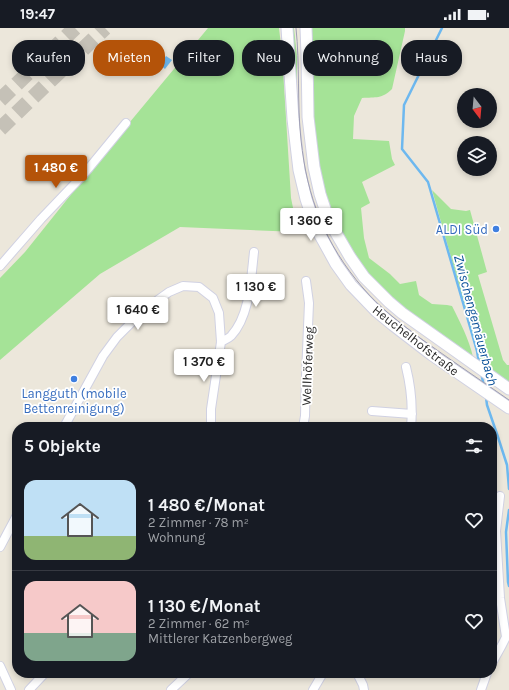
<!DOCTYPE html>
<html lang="de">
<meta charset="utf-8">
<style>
:root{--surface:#171b24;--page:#20242c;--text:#f1f3f6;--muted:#9ea1a6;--line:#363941;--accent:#b45309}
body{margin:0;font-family:Karla,sans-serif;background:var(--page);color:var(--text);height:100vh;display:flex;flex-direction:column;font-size:15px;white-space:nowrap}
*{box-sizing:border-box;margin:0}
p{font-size:13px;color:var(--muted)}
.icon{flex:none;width:22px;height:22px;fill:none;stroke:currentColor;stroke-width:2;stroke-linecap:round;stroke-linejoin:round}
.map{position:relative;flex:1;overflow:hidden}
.sheet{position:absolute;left:12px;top:394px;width:485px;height:256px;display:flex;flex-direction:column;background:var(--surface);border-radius:16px;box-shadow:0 2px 6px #0003}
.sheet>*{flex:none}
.top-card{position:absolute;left:12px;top:12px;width:485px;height:36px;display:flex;gap:8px}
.needle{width:26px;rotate:164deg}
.tools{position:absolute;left:457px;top:60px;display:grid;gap:8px}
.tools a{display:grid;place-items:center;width:40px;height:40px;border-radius:50%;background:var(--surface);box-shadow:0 2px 6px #0003;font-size:20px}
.price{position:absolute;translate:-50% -34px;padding:0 9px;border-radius:4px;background:#fff;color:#222;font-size:13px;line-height:26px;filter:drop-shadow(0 1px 2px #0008)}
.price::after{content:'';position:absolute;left:50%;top:24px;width:12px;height:9px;margin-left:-6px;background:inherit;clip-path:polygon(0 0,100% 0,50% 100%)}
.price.active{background:var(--accent);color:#fff}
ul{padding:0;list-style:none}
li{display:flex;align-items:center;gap:12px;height:100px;padding:0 12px}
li+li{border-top:1px solid var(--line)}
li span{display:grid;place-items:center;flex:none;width:112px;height:80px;border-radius:12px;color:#555}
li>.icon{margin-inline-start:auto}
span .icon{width:48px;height:48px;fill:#fffc;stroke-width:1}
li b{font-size:17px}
h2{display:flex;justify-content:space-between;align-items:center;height:48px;padding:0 12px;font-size:17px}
.chip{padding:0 14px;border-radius:16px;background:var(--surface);box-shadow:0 2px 6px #0003;font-size:14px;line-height:36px}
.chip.active{background:var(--accent);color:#fff}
.status{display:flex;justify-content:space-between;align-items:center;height:28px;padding:0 20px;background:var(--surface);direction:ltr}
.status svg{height:11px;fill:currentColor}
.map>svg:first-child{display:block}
</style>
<div class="status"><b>19:47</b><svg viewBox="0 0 49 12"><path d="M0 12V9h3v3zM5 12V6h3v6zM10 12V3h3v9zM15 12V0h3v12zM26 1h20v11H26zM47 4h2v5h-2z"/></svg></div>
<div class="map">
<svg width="509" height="662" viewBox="0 0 509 662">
<rect width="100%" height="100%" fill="#ece7db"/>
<!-- green -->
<path fill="#a5e397" d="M 208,0 L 279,0 L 282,26 L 291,170 L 298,204 L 180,199 L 100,246 L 0,332 L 0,250 L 25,224 L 105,124 Z
M 291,0 L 294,0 L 297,29 L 297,63 L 295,66 Z
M 311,0 L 405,0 L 405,3 L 392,61 C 382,71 376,69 362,70 L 354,88 L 353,111 L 389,113 L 392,131 L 395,137 L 362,154 L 370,175 L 361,180 L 364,210 L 369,230 L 390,246 L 400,256 L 416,253 L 419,267 L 432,276 L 447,277 L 452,278 C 460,294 469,311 473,329 L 412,288 L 384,263 L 370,249 L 357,231 L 335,191 L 325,163 L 319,136 L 313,87 Z
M 432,162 L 451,181 L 466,183 L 470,182 L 487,244 L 478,247 L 503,332 L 507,337 L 509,337 L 509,355 L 481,335 Z"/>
<!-- water -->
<path fill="#6db8ef" d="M 166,28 L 172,32 L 165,41 L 160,37 Z"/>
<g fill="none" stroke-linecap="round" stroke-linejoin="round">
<!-- stream -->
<path stroke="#6db8ef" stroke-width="2.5" d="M 442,0 L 404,77 L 402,121 L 428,154 L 477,323 L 479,335
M 481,345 L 484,358
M 486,369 L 487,377 L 498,409 L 507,437 L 509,461
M 509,482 L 506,504 L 508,554 L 509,558"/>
<!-- highway-tunnel -->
<path stroke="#c5c1b7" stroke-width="15" stroke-dasharray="15 8" stroke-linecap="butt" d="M 0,72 L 75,0
M 0,101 L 105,0"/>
<defs>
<path id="street" d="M 0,238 L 41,191 L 84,146 L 126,95
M 221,314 C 224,312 228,311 231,308 C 250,288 251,250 254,224
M 406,339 C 411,359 413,378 411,399
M 372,383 L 412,386
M 64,399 L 103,328 L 117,309 L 137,289 L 155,274 L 169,264 L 183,258 L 199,259 L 213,270 L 219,285 L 221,314 L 211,381 L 211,399
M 303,399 L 305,388 L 306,347 L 309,275 L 306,253
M 0,519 L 17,487
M 492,635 L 502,617 L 506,609 L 500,570 L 496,503 L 500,468
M 0,638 L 11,662
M 357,645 L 363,657 L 364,662
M 29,662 L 45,645
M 171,662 L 189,645
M 313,662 L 323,645
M 481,662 L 487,645"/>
<path id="secondary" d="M 287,0 L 293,91 L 299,142 L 306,171 L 315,198 L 336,236 L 351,257 L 376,283 L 393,297 L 432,327 L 509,380
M 306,0 L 307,26 L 308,89 L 314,139 L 320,166 L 329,193 L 350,229 L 364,249 L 389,274 L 402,285 L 509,361"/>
</defs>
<!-- street casing -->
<use href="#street" stroke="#d0d1e2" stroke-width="10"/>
<!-- secondary casing -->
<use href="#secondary" stroke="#d0d1e2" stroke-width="13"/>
<!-- street -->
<use href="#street" stroke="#fff" stroke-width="8"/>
<!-- secondary -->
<use href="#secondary" stroke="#fff" stroke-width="11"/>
<!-- tram -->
<path stroke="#9e9eb4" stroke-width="1" d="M 296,0 C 300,37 297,75 301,112 C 307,169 325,216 363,260 C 379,279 400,295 420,310 C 449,331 479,351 509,372"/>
</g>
<!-- markers -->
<g fill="#3f7fe0" stroke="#fff" stroke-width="1.5">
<circle cx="496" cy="201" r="4"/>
<circle cx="74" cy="351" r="4"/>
</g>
<g text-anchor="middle" stroke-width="3.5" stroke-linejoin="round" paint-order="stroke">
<!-- shop labels -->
<g font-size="13" fill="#366cbe" stroke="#fff" text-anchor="end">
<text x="488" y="206">ALDI Süd</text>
<text x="74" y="370" text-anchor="middle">Langguth (mobile<tspan x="74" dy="15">Bettenreinigung)</tspan></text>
</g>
<!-- street labels -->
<g font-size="13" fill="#292929" stroke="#fff">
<text transform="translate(416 312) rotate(38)" y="5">Heuchelhofstraße</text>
<text transform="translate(307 338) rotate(-88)" y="5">Wellhöferweg</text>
</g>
<!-- water labels -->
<g font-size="14" font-style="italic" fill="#0d539a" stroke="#fff">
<text transform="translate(476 292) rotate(75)" y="5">Zwischengemäuerbach</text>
</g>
</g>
</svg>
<div class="tools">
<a><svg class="needle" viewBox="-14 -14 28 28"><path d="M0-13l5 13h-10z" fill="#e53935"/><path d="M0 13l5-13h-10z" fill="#9ea1a6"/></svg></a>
<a><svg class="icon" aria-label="layers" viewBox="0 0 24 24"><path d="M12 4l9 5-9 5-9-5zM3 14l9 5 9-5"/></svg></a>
</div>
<b class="price active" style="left:56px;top:161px">1 480 €</b>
<b class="price" style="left:311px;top:214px">1 360 €</b>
<b class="price" style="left:256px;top:280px">1 130 €</b>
<b class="price" style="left:138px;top:303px">1 640 €</b>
<b class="price" style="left:204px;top:355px">1 370 €</b>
<div class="top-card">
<a class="chip">Kaufen</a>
<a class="chip active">Mieten</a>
<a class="chip">Filter</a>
<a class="chip">Neu</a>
<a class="chip">Wohnung</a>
<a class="chip">Haus</a>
</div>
<section class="sheet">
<h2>5 Objekte<svg class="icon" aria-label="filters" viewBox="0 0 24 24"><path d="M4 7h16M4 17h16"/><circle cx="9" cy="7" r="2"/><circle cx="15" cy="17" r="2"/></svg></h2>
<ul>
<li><span style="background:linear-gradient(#bfe0f5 70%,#8fb573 0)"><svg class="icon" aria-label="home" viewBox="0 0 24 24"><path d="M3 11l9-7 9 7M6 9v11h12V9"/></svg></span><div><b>1 480 €/Monat</b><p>2 Zimmer · 78 m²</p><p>Wohnung</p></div><svg class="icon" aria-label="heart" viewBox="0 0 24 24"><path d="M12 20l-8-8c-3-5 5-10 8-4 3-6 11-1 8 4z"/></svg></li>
<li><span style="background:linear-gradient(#f6c9c9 65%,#7fa58c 0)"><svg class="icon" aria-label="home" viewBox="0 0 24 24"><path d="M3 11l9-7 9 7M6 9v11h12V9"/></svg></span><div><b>1 130 €/Monat</b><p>2 Zimmer · 62 m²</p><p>Mittlerer Katzenbergweg</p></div><svg class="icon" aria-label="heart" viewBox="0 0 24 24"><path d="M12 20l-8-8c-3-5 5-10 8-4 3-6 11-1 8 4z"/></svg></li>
</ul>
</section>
</div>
